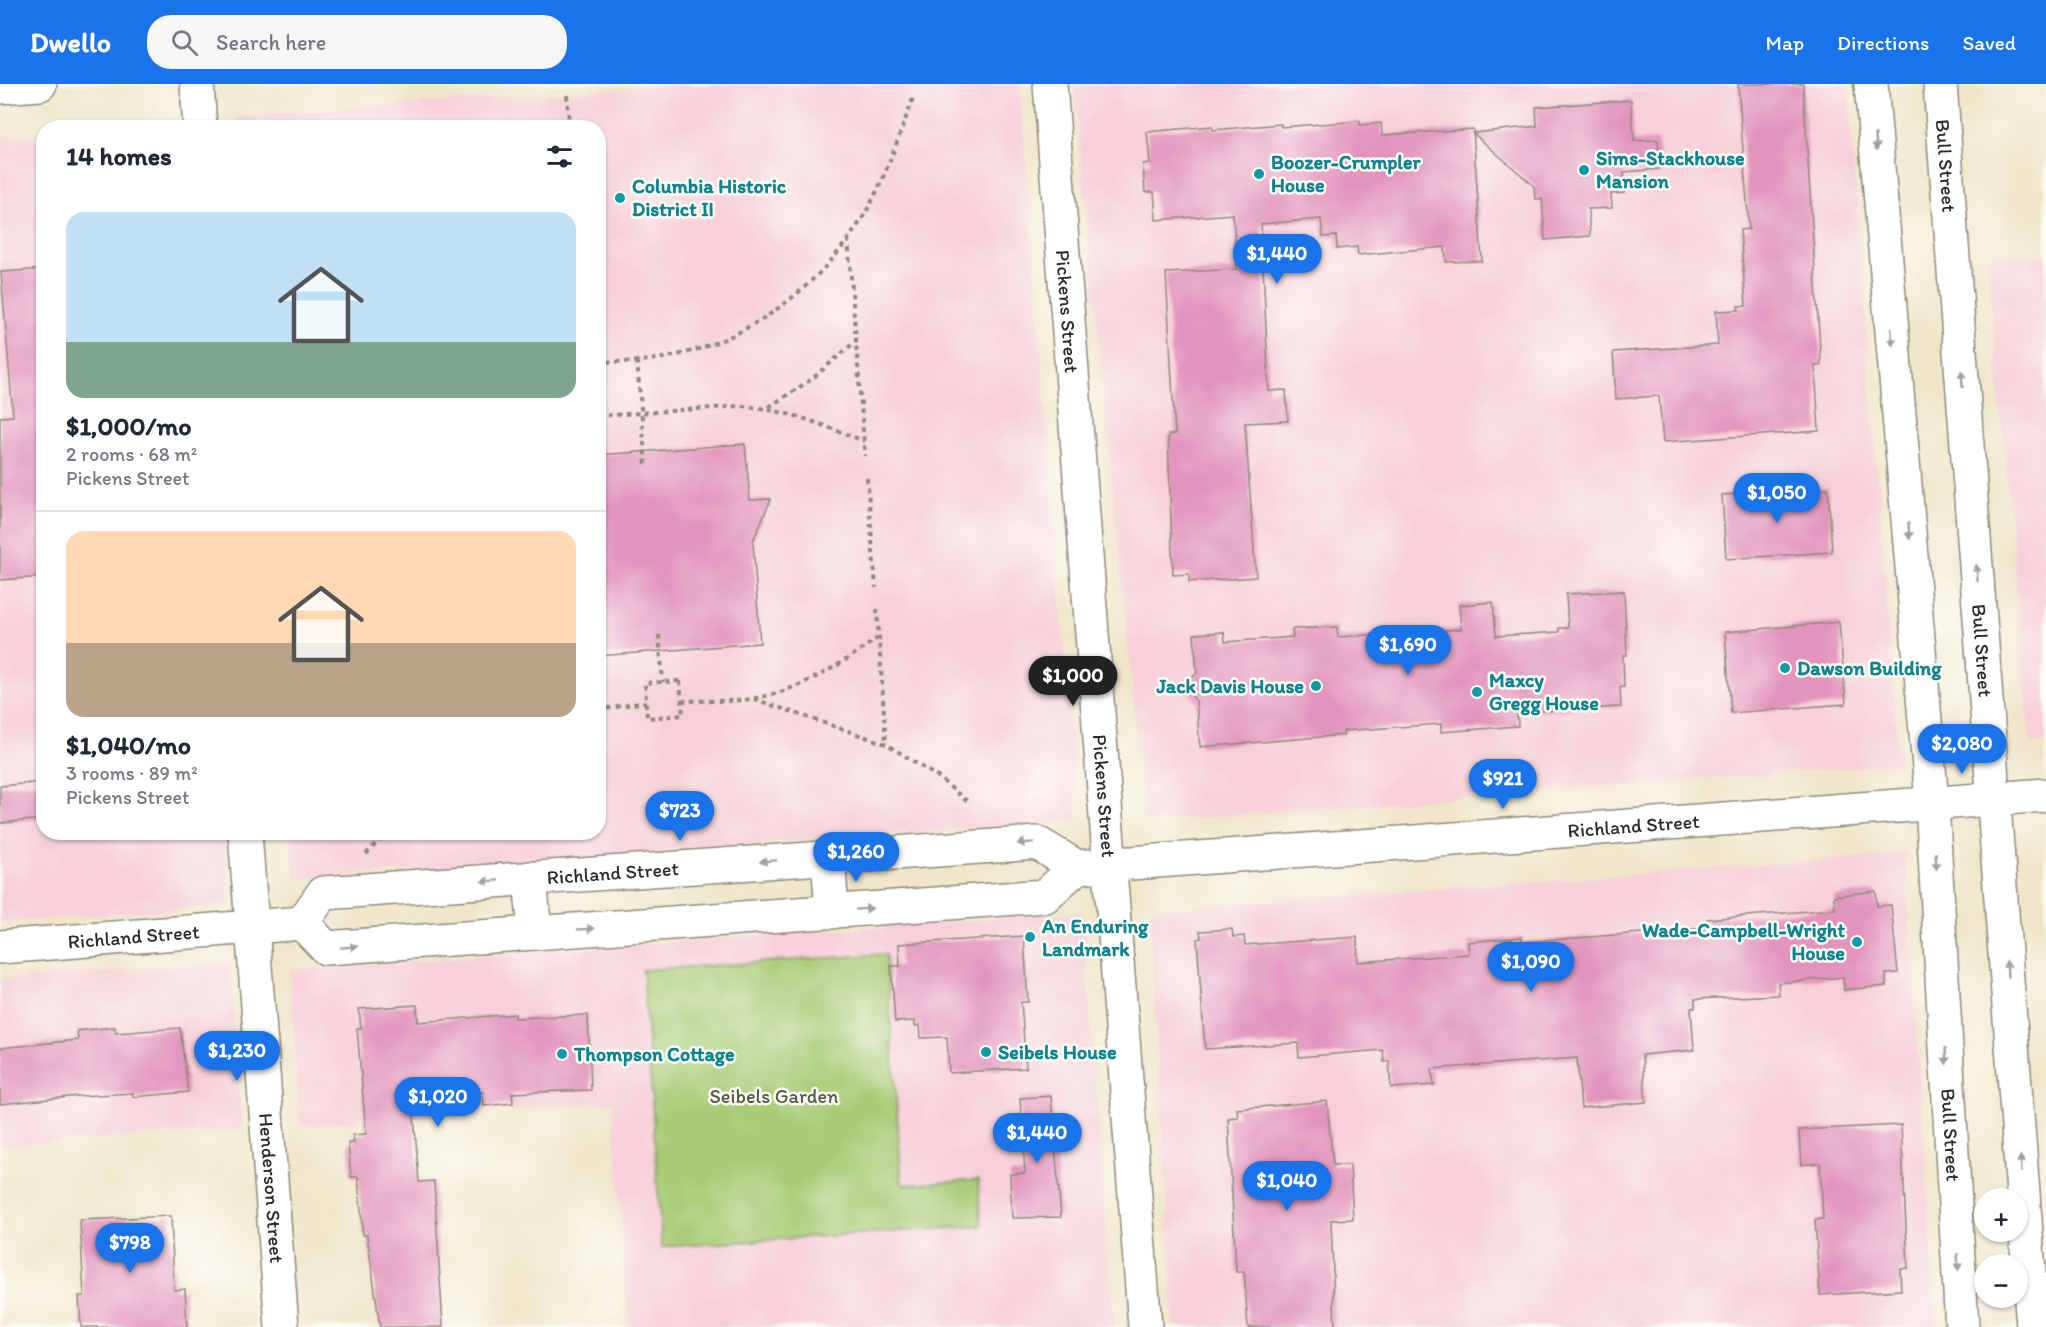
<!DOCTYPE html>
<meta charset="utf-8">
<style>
:root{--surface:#fff;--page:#f6f6f7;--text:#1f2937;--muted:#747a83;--line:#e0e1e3;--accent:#1a73e8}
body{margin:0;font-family:Itim,sans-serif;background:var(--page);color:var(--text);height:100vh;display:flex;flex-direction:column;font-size:22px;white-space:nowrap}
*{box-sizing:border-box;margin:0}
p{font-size:20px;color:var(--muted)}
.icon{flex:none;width:33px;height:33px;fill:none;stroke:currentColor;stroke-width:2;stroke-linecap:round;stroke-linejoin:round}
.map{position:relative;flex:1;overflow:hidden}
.sheet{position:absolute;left:36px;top:36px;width:570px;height:720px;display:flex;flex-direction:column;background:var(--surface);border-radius:24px;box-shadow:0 2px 4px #0004}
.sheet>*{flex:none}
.controls{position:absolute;left:1974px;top:1104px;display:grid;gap:12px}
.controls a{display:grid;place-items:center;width:54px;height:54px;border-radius:50%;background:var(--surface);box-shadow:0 2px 4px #0004;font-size:30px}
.price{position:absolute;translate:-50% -51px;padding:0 14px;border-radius:21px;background:var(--accent);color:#fff;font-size:20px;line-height:39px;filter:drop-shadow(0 2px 3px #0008)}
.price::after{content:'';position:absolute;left:50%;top:36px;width:18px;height:14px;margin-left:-9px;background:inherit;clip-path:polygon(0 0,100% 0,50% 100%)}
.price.selected{background:#222;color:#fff}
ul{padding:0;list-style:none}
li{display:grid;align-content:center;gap:12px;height:318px;padding:0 30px}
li+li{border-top:2px solid var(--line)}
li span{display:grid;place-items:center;height:186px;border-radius:18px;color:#555}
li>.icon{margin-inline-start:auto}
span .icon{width:108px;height:108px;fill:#fffc;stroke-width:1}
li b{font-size:26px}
h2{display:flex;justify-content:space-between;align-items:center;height:72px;padding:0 30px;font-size:26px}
header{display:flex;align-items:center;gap:36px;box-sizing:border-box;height:84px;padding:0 30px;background:var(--accent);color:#fff}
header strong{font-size:28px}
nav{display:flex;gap:33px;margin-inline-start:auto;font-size:21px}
.search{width:420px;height:54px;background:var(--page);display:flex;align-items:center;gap:15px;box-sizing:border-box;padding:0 21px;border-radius:24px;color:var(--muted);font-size:22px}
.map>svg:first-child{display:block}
</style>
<header>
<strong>Dwello</strong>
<div class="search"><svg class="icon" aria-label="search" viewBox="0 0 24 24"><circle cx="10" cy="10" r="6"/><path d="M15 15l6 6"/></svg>Search here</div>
<nav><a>Map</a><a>Directions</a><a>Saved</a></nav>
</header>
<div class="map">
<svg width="2046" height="1243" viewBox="0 0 2046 1243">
<rect width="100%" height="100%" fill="#fdfcf7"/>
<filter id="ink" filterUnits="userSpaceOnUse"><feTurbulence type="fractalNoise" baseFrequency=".0167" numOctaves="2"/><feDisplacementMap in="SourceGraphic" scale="12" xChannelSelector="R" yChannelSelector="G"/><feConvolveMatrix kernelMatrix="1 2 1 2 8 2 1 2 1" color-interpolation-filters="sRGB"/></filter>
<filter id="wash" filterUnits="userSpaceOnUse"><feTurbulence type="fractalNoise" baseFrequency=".008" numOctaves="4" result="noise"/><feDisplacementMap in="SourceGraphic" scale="24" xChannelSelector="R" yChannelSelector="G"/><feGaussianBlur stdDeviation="1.35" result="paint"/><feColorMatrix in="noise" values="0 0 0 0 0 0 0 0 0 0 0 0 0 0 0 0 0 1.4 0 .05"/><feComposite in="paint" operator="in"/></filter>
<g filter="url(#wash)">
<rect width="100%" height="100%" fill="#f0e7cb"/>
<!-- built -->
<path fill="#f6cfd8" d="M 685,0 L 1020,0 L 1078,736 L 295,795 L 291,749 L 598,748 L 598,44 L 236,44 L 235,33 Z
M 1074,0 L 1848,0 L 1899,680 L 1145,738 Z
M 43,50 L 44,748 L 224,749 L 230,821 L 0,839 L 0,53 Z
M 1987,172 L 2046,172 L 2046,659 L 2030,660 Z
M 1905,770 L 1937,1243 L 1174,1243 L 1149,826 Z
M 1082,828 L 1114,1243 L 629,1243 L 612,1019 L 300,1041 L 289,886 Z
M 230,879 L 242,1045 L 0,1062 L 0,896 Z"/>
<!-- green -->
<path fill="#a8cc76" stroke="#6a7c50" stroke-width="1.5" d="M 886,870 L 902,1101 L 978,1096 L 981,1142 L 662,1163 L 643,886 Z"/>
<g id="blocks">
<!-- building -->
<path fill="#e294bd" d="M 1738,0 L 1803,0 L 1821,281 L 1815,282 L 1819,347 L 1663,358 L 1659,312 L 1616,315 L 1613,268 L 1718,261 L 1716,227 L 1739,226 L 1738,222 L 1746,222 L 1740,146 L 1749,145 Z
M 1631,16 L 1634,57 L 1658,56 L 1660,85 L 1624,88 L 1625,109 L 1611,110 L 1612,124 L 1588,125 L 1590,152 L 1545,156 L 1542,115 L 1535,115 L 1534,102 L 1473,49 L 1537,42 L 1536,23 Z
M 1360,37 L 1360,41 L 1381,39 L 1382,51 L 1473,45 L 1482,177 L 1446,178 L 1445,163 L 1358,171 L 1357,163 L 1337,165 L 1336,152 L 1323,153 L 1321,135 L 1261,140 L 1269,307 L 1286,306 L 1288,337 L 1245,339 L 1256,493 L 1189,498 L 1189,490 L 1173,491 L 1168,351 L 1175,350 L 1166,189 L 1237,185 L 1233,130 L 1156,136 L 1154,108 L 1145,108 L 1143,80 L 1150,79 L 1147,48 L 1212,42 L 1213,46 L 1281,40 L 1281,43 Z
M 44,185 L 44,493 L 0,496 L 0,333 L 13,332 L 1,188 Z
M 745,360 L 750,416 L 771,415 L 753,457 L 760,559 L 598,572 L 598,371 Z
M 1828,404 L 1832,468 L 1726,475 L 1722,411 Z
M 1624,507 L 1627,571 L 1623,571 L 1624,603 L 1620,603 L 1621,623 L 1517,628 L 1518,642 L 1441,648 L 1441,640 L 1343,647 L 1344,651 L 1200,663 L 1196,617 L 1191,611 L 1190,596 L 1197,589 L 1194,550 L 1224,548 L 1225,558 L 1293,553 L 1292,545 L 1337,543 L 1338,553 L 1461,545 L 1459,521 L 1493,518 L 1496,552 L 1559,548 L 1559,544 L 1568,544 L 1566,510 Z
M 1839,538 L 1846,620 L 1731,629 L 1725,548 Z
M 44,698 L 44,735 L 0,739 L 0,702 Z
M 1876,807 L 1877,822 L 1891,821 L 1898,889 L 1886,890 L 1886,902 L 1844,906 L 1843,893 L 1778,899 L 1779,911 L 1695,915 L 1695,924 L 1691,924 L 1694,966 L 1642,971 L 1646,1018 L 1581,1024 L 1577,974 L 1432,985 L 1434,1001 L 1391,1004 L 1389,977 L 1384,978 L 1383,966 L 1299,973 L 1298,959 L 1205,965 L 1197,855 L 1201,854 L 1200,847 L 1232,845 L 1233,853 L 1244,852 L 1245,861 L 1357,853 L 1358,878 L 1469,870 L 1468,858 L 1522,853 L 1522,858 L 1708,844 L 1707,835 L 1835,825 L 1834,812 Z
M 1024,852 L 1028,918 L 1021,918 L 1026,984 L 949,989 L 947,953 L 921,954 L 920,941 L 915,942 L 915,937 L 895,938 L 891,882 L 900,882 L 899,860 Z
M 417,921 L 418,938 L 515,930 L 515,934 L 588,931 L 591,1006 L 512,1009 L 513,1019 L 484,1022 L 483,1008 L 476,1009 L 475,999 L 412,1004 L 419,1098 L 434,1097 L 443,1243 L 380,1243 L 367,1151 L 363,1151 L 358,1093 L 351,1093 L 348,1059 L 354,1059 L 353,1051 L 366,1050 L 357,944 L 361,944 L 359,925 Z
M 115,943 L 116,949 L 180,944 L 188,1008 L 133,1013 L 133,1009 L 79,1012 L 0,1020 L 0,964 L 78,956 L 77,947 Z
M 1051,1012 L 1061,1133 L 1012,1134 L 1010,1090 L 1025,1089 L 1020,1014 Z
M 1327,1017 L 1333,1081 L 1350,1081 L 1353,1135 L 1331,1136 L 1335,1243 L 1248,1243 L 1244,1188 L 1236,1188 L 1228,1034 L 1238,1033 L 1237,1025 Z
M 1901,1041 L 1908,1184 L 1900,1185 L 1901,1206 L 1820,1211 L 1815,1136 L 1823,1135 L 1820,1079 L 1801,1081 L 1799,1046 Z
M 171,1132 L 174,1206 L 185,1205 L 187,1243 L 81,1243 L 79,1212 L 84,1212 L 80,1136 Z"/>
</g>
</g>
<g filter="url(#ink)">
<use href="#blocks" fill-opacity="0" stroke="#8e897b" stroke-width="1.5"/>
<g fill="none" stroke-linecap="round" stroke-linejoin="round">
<defs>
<g id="minor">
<path d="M 197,0 L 200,44"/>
<path id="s1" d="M 1050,0 L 1145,1243"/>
<path d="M 0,3 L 40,0"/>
<path id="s2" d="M 245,748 L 282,1243"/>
<path d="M 828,773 L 832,828"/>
<path d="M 530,794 L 535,849"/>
<path d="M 302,839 L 326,864 L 1045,812 L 1077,783"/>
<path id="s3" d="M 0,863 L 302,839 L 323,809 L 1037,759 L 1077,783 L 2046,711"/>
</g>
<g id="major">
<path id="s4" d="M 1871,0 L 1932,719 L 1962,1243"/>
<path id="s5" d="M 1940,0 L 2033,1243"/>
</g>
</defs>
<!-- minor casing -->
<use href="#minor" stroke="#8e897b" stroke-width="36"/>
<!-- major casing -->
<use href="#major" stroke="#8e897b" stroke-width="36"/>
<!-- path -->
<path stroke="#8e897b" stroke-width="4" stroke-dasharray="4.5 4.5" stroke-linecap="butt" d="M 567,11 L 569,39
M 848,155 L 865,372
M 598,277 C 704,286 804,225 860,138 C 884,100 898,54 914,12
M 637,277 L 646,382
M 769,323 L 812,295 L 856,257
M 598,332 L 741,322 C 785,325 823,341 864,357
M 867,394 L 876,504
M 877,525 L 886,660
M 659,551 L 663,598
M 680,597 L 683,631 L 647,634 L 645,599 Z
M 754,615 L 886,660 L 938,693 L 968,718
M 682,617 C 706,616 733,619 756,614 C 801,606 842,580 879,553
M 598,626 L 646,618
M 366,770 L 388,748"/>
<!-- minor -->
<use href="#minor" stroke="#fff" stroke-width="33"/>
<!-- major -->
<use href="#major" stroke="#fff" stroke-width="33"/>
</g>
<!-- one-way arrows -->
<defs><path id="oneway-solid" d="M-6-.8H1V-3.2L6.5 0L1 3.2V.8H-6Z" transform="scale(1.5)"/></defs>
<g fill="#a0a0a0">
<use href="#oneway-solid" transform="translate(1876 58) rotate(85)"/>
<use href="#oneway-solid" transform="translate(1892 253) rotate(85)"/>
<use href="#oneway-solid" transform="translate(1962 295) rotate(-94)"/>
<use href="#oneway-solid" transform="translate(1909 447) rotate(85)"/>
<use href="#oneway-solid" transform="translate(1977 489) rotate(-94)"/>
<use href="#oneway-solid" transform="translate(1026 759) rotate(176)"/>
<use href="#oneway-solid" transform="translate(768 777) rotate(176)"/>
<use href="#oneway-solid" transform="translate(1936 777) rotate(87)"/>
<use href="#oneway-solid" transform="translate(490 797) rotate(176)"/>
<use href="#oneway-solid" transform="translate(864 825) rotate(-4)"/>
<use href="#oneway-solid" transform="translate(586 845) rotate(-4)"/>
<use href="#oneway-solid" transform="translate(349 863) rotate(-4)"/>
<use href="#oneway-solid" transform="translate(2007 885) rotate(-94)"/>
<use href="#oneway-solid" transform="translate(1946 972) rotate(87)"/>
<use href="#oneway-solid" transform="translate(2021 1080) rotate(-94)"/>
<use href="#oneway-solid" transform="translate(1958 1178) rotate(87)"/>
</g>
</g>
<!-- markers -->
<g fill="#0f9aa8" stroke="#fdfcf7" stroke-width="2">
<circle cx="1584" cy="86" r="6"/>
<circle cx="1259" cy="90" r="6"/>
<circle cx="620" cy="114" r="6"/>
<circle cx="1785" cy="584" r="6"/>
<circle cx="1316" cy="602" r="6"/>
<circle cx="1477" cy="608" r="6"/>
<circle cx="1030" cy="853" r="6"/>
<circle cx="1857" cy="858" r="6"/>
<circle cx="986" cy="968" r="6"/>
<circle cx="562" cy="970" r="6"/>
</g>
<g text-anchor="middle" stroke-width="5" stroke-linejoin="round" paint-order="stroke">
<!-- culture labels -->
<g font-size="20" font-weight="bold" fill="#0d838f" stroke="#fdfcf7" text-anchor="start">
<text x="1596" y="81">Sims-Stackhouse<tspan x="1596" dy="23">Mansion</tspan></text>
<text x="1271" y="85">Boozer-Crumpler<tspan x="1271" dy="23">House</tspan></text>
<text x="632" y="109">Columbia Historic<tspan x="632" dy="23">District II</tspan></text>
<text x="1797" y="591">Dawson Building</text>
<text x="1489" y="603">Maxcy<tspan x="1489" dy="23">Gregg House</tspan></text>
<text x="1304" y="609" text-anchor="end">Jack Davis House</text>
<text x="1042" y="849">An Enduring<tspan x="1042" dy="23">Landmark</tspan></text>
<text x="1845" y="853" text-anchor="end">Wade-Campbell-Wright<tspan x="1845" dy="23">House</tspan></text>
<text x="998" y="975">Seibels House</text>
<text x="574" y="977">Thompson Cottage</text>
</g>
<!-- street labels -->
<g font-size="20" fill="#2b2b2b" stroke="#fdfcf7">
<text dy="7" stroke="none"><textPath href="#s5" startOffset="82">Bull Street</textPath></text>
<text dy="7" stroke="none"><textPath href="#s1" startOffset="228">Pickens Street</textPath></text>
<text dy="7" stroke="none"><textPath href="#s5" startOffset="568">Bull Street</textPath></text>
<text dy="7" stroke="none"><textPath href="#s1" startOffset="714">Pickens Street</textPath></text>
<text dy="7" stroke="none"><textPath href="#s3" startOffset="1660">Richland Street</textPath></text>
<text dy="7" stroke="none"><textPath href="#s3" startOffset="630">Richland Street</textPath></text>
<text dy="7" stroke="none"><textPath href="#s3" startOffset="134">Richland Street</textPath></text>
<text dy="7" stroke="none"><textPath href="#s4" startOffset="1054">Bull Street</textPath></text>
<text dy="7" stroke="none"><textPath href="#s2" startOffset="357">Henderson Street</textPath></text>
</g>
<!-- park labels -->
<g font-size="20" fill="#505b42" stroke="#fdfcf7">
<text x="774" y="1019">Seibels Garden</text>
</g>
</g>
</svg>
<div class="controls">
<a>+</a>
<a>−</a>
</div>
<b class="price" style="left:1277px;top:201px">$1,440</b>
<b class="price" style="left:1777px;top:440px">$1,050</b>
<b class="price" style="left:1408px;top:592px">$1,690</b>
<b class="price selected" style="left:1073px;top:623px">$1,000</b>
<b class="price" style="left:1962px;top:691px">$2,080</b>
<b class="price" style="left:1503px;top:726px">$921</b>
<b class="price" style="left:680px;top:758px">$723</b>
<b class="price" style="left:856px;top:799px">$1,260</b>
<b class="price" style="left:1531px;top:909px">$1,090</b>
<b class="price" style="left:237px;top:998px">$1,230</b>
<b class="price" style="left:438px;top:1044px">$1,020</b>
<b class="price" style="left:1037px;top:1080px">$1,440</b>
<b class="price" style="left:1287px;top:1128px">$1,040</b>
<b class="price" style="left:130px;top:1190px">$798</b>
<section class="sheet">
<h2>14 homes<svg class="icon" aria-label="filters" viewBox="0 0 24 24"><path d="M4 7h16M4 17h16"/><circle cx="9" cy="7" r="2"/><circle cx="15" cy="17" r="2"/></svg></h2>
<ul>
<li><span style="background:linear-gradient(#bfe0f5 70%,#7fa58c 0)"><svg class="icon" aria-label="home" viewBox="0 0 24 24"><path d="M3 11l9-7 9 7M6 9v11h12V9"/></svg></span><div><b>$1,000/mo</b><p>2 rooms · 68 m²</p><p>Pickens Street</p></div></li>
<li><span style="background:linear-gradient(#ffd9b3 60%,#b9a48a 0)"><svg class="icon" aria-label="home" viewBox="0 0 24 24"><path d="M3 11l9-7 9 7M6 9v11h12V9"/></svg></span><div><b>$1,040/mo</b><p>3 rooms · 89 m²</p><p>Pickens Street</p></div></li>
</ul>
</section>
</div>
